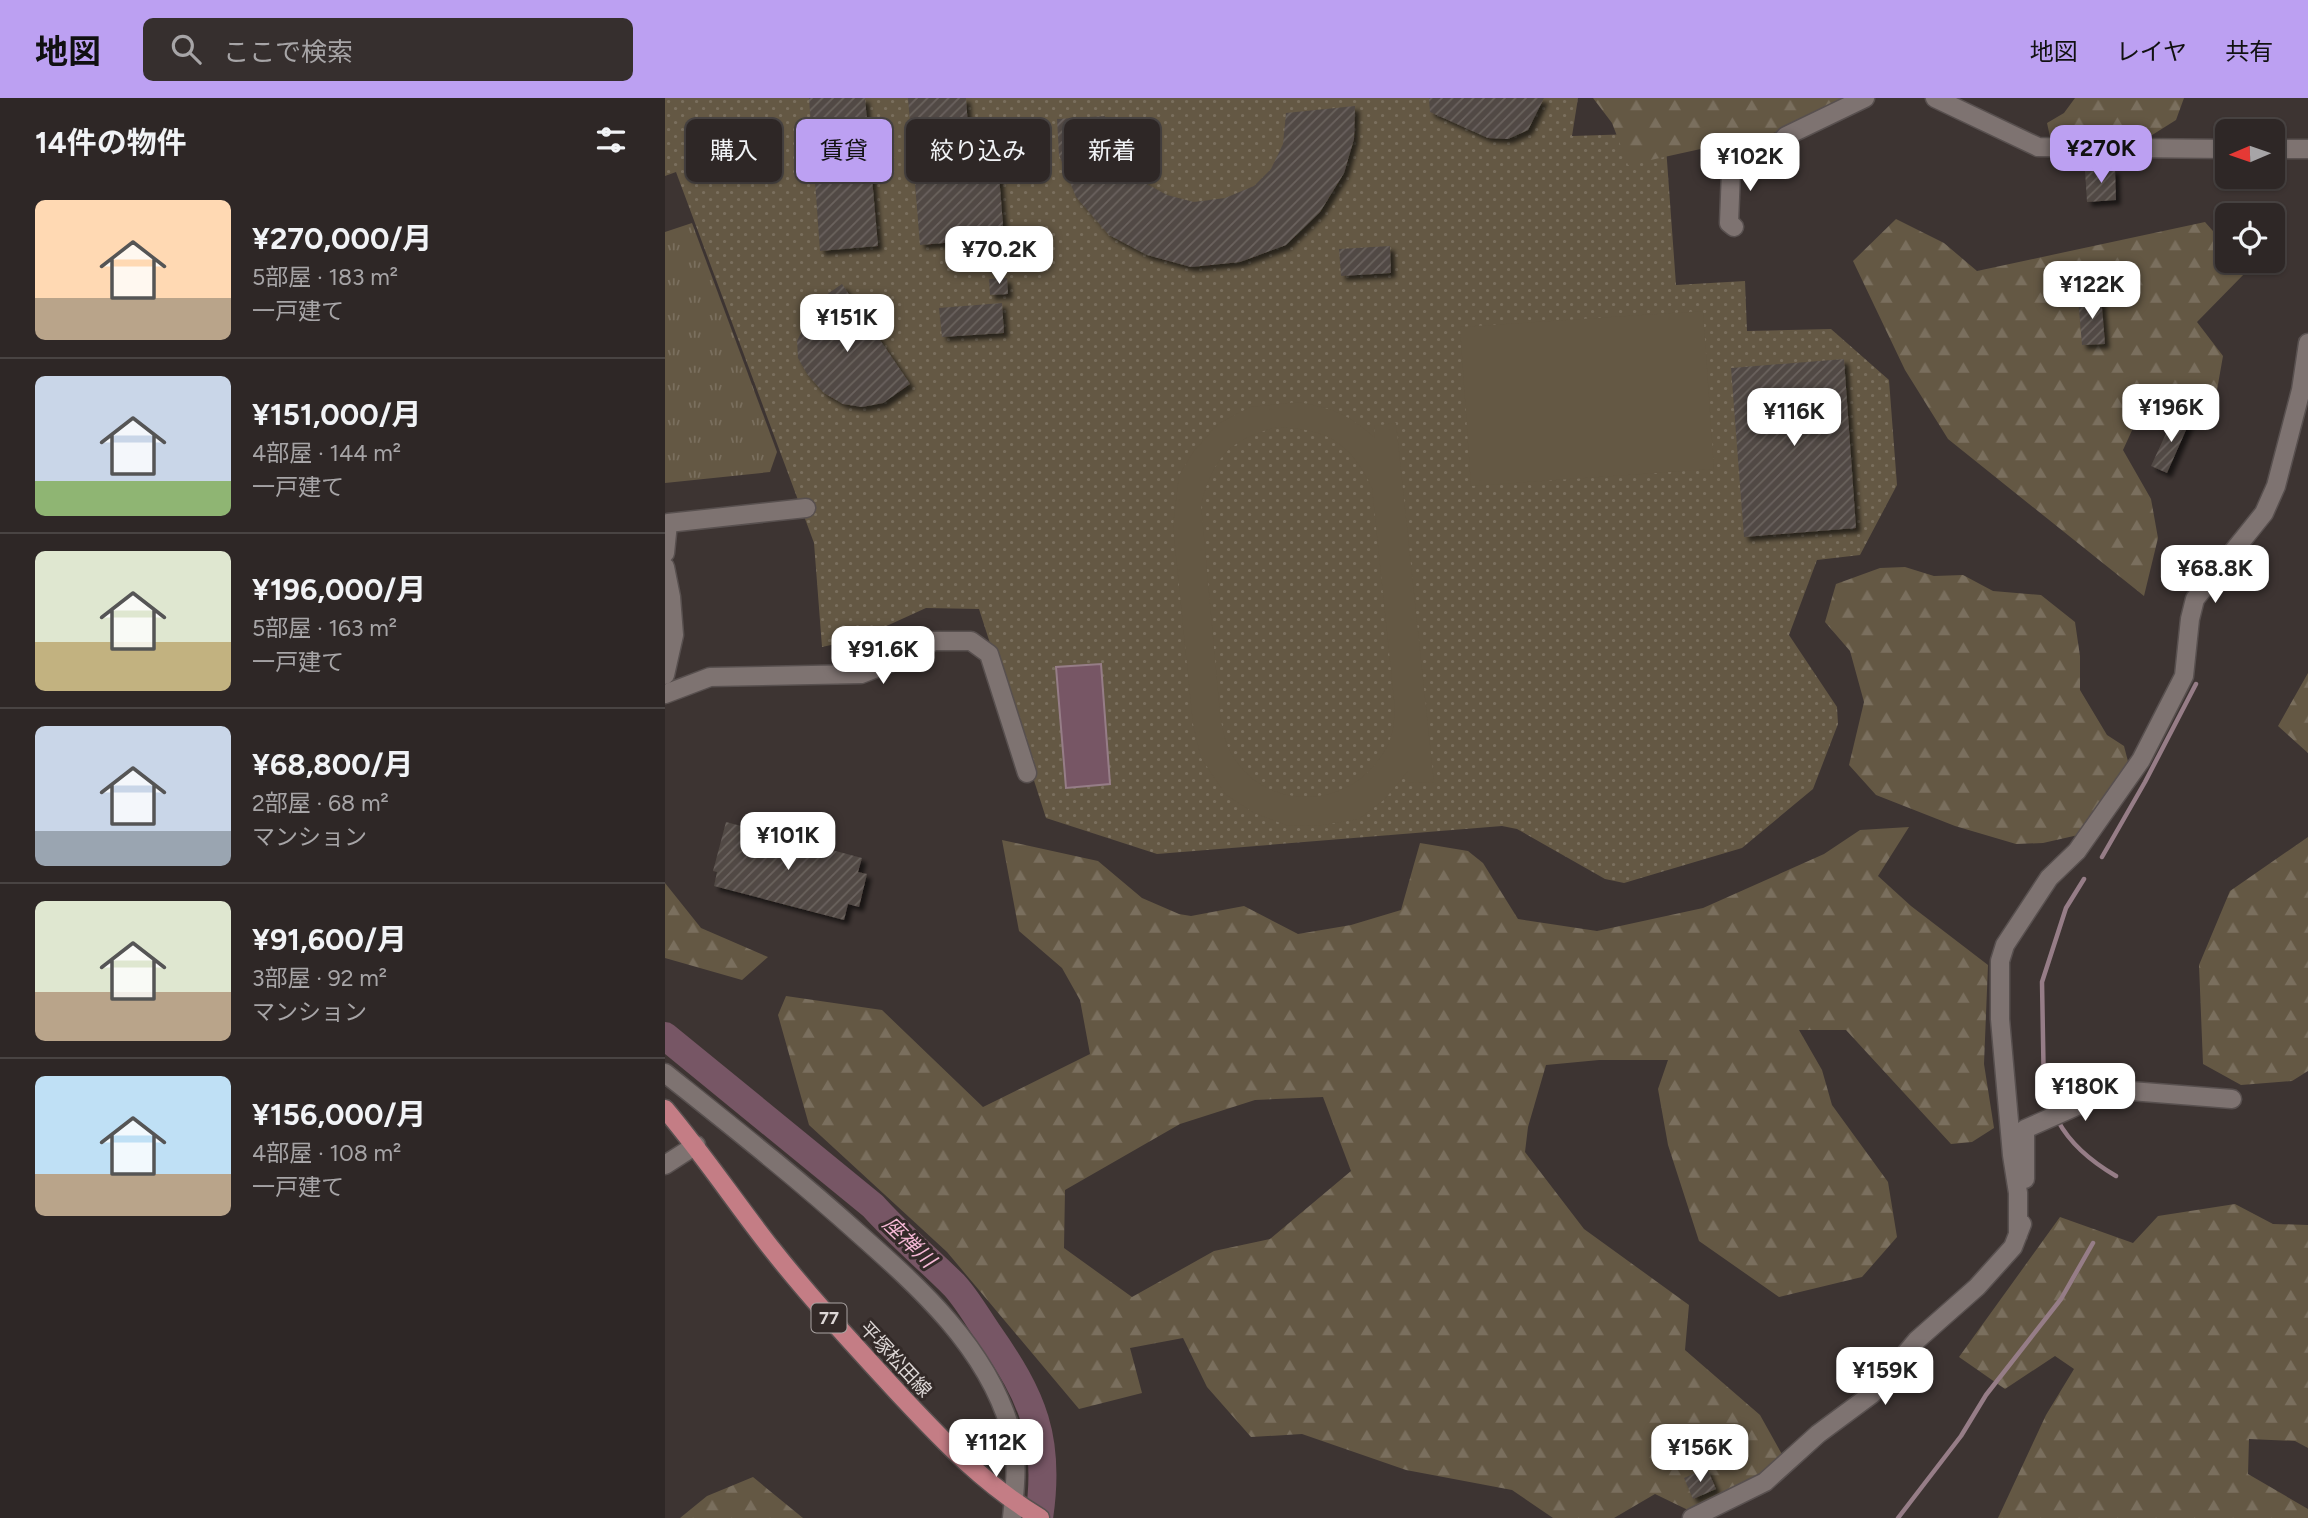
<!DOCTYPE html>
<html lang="ja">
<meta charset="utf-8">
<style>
:root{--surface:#2e2726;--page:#362f2e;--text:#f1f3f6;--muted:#a7a5a7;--line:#494443;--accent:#bca0f2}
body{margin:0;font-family:Figtree,"Noto Sans JP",sans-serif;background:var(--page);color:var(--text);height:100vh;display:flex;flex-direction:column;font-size:26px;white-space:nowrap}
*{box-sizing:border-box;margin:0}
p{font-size:23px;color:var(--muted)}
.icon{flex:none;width:38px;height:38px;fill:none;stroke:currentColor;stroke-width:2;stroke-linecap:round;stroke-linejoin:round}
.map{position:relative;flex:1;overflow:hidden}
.details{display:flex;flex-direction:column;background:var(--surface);width:665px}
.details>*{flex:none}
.top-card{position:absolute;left:21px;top:21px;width:665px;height:63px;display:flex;gap:14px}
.needle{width:46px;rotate:268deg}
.buttons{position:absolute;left:1550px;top:21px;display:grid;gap:14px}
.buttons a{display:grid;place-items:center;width:70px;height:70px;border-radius:10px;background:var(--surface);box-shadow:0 2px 5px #0004,0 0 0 2px var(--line);font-size:35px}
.price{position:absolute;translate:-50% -60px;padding:0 16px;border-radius:14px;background:#fff;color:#222;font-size:23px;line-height:46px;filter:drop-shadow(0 2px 4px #0008)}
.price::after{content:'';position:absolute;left:50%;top:42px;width:21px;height:16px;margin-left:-10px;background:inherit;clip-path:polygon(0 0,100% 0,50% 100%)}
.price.current{background:var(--accent);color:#111}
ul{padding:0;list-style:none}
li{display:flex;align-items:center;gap:21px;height:175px;padding:0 35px}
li+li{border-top:2px solid var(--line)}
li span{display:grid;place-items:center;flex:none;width:196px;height:140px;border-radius:10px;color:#555}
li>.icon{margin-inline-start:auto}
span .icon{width:84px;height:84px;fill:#fffc;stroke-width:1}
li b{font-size:30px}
h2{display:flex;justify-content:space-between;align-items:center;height:84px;padding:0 35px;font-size:30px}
.tag{padding:0 24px;border-radius:10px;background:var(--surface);box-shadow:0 2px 5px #0004,0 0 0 2px var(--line);font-size:24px;line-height:63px}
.tag.current{background:var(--accent);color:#111}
header{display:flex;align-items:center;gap:42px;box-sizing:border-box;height:98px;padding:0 35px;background:var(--accent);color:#111}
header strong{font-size:33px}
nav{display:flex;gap:38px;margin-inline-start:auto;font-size:24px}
.search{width:490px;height:63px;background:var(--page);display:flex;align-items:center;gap:18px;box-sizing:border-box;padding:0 24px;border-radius:10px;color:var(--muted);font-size:26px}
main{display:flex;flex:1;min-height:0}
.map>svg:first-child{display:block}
</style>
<header>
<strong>地図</strong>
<div class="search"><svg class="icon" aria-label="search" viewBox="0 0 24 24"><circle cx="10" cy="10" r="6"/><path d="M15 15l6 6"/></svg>ここで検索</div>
<nav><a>地図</a><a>レイヤ</a><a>共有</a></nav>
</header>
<main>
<section class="details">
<h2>14件の物件<svg class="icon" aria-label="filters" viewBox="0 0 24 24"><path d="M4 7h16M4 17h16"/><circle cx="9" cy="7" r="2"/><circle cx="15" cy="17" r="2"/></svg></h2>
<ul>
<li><span style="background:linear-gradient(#ffd9b3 70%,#b9a48a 0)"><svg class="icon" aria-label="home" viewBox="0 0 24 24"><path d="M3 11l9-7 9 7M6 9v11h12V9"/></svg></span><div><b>¥270,000/月</b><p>5部屋 · 183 m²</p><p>一戸建て</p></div></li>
<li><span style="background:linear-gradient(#c9d6e8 75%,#8fb573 0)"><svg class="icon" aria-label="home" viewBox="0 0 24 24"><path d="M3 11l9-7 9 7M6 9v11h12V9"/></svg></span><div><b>¥151,000/月</b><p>4部屋 · 144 m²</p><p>一戸建て</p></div></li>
<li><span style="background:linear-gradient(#dfe7d0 65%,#c2b280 0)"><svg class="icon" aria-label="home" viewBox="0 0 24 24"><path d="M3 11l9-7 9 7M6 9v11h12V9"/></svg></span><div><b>¥196,000/月</b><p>5部屋 · 163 m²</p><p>一戸建て</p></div></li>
<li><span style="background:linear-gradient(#c9d6e8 75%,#9aa5b1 0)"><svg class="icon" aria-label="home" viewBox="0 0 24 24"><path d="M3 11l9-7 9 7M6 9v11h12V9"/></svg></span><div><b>¥68,800/月</b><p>2部屋 · 68 m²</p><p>マンション</p></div></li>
<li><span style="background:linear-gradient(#dfe7d0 65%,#b9a48a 0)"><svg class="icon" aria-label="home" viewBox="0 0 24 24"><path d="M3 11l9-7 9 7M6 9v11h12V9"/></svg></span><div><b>¥91,600/月</b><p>3部屋 · 92 m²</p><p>マンション</p></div></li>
<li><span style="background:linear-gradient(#bfe0f5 70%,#b9a48a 0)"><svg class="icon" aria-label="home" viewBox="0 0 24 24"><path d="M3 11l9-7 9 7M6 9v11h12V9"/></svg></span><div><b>¥156,000/月</b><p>4部屋 · 108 m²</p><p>一戸建て</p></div></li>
</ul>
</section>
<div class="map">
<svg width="1643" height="1420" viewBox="0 0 1643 1420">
<defs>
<pattern id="grass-dots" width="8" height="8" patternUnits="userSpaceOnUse" patternTransform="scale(1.75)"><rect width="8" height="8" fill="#645844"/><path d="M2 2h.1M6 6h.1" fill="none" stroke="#7a6f5e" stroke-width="1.8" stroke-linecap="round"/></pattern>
<pattern id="forest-firs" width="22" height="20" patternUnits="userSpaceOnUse" patternTransform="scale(1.75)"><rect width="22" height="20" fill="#645844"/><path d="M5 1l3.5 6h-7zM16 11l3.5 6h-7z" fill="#7a6f5e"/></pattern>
<pattern id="park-tufts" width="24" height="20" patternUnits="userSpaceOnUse" patternTransform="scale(1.75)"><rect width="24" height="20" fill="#645844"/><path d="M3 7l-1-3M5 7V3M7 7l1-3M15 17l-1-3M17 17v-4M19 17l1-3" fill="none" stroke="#7a6f5e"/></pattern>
<pattern id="building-hatch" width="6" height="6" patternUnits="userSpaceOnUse" patternTransform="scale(1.75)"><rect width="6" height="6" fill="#514944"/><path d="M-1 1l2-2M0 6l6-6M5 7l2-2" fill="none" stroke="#6a625e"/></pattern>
<filter id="shadow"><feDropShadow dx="4.5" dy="4.5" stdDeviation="2" flood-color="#0009"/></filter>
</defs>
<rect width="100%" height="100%" fill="#3d3432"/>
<!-- grass -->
<path fill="url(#grass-dots)" d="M 0,0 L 913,0 L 907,38 L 1000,35 L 1011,187 L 1080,183 L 1082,233 L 1166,231 L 1224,282 L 1232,387 L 1195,457 L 1152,462 L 1124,537 L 1172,609 L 1173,626 L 1148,691 L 1077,750 L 959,785 L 940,781 L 852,731 L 837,728 L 492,756 L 381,720 L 314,511 L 261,510 L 193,541 L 157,549 L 149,445 L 11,74 L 0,78 Z"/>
<!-- forest -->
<path fill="url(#forest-firs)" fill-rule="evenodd" d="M 928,0 L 1196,0 L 1126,31 L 963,67 L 947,25 Z
M 1410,0 L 1519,0 L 1511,22 L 1468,49 L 1386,43 L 1382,25 L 1399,15 Z
M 1231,121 L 1279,145 L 1312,173 L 1540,124 L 1563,150 L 1563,163 L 1573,163 L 1582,173 L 1532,224 L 1558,258 L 1552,292 L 1480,304 L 1458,352 L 1486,401 L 1493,440 L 1479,498 L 1283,341 L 1240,272 L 1188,163 Z
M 1240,469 L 1269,478 L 1298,477 L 1328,493 L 1376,497 L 1410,524 L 1415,558 L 1415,592 L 1442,637 L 1459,648 L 1466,675 L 1422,735 L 1378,745 L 1351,746 L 1290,728 L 1211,697 L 1184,667 L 1199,604 L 1185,553 L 1160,524 L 1171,486 L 1215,470 Z
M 1643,575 L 1643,655 L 1613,628 Z
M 1244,729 L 1213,778 L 1246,808 L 1323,867 L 1319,966 L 1329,1030 L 1307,1044 L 1286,1046 L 1181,932 L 1134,932 L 1157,972 L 1167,1007 L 1223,1084 L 1232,1139 L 1197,1179 L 1114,1199 L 1034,1143 L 1003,1047 L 993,991 L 1003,962 L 934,962 L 881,967 L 863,1029 L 860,1054 L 919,1131 L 1024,1207 L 1020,1252 L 1095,1317 L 1123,1367 L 1023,1412 L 990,1396 L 949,1420 L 888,1420 L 847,1392 L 741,1372 L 637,1336 L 586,1339 L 542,1289 L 518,1240 L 465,1250 L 477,1295 L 414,1311 L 282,1154 L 144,1027 L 113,917 L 121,898 L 217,912 L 318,1009 L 425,956 L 415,902 L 397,870 L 354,833 L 337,742 L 433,763 L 477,800 L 514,816 L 526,818 L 579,808 L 633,836 L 686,827 L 736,812 L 755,745 L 803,753 L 818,765 L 853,821 L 932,833 L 1038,810 L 1159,756 L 1195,732 ZM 658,999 L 686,1073 L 605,1141 L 549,1153 L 467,1199 L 399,1150 L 400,1092 L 515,1026 L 590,1002 Z
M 1643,739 L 1643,973 L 1627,983 L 1576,987 L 1538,966 L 1534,867 L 1565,793 Z
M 0,785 L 36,830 L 103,859 L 77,882 L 0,860 Z
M 1570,1106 L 1608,1126 L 1643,1127 L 1643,1350 L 1630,1343 L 1584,1341 L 1583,1376 L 1643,1411 L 1643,1420 L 1333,1420 L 1381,1317 L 1409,1271 L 1390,1258 L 1340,1291 L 1294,1259 L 1395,1119 L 1468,1145 L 1493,1118 Z
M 88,1379 L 138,1420 L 15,1420 L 42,1398 Z"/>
<!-- park -->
<path fill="url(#park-tufts)" d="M 27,125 L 112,354 L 105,374 L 0,385 L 0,134 Z"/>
<!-- pitch -->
<path fill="#645844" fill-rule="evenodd" d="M 1038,213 L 1049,371 L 806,388 L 795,229 Z
M 633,304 C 669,311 682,315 710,340 L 709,328 L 731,325 L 769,685 L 743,684 L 743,673 L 720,701 L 694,721 L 658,727 L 623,728 L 589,715 L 561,697 L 536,660 L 528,626 L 508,428 L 514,377 L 529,353 L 553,326 L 585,309 ZM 608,330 C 659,328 686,345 707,390 L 730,611 C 729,620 729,630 726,638 C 722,652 713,664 703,674 C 662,714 591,705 565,653 C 559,641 557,629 555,616 L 536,406 C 549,360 562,344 608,330 Z"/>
<!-- water -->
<path fill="#775665" stroke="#967d87" stroke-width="2" d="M 436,566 L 445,686 L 401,690 L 391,569 Z"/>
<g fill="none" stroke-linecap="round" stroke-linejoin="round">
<!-- stream -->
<path stroke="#967d87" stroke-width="4.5" d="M 1437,759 L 1480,684 L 1531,586
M 1387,1014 L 1379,996 L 1377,884 L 1401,810 L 1419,781
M 1393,1023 C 1406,1047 1427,1064 1451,1078
M 1233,1420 L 1296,1338 L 1321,1297 L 1396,1201 L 1428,1145"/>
<!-- river -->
<path stroke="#775665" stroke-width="28" d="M 0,938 L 208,1108 C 233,1136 262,1160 289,1187 C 302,1201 312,1219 323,1235 C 368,1299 386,1341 374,1420"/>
</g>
<!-- building -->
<path fill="url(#building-hatch)" filter="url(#shadow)" d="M 144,0 L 200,0 L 213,148 L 155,153 Z
M 243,0 L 301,0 L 303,28 L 330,26 L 339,140 L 255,147 Z
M 764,0 L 879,0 L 863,32 L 843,41 L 823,40 L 765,14 Z
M 690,8 L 689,41 L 679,75 L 655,114 L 621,147 L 575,164 L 526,169 L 482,157 L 444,137 L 411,99 L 394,57 L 392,21 L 440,18 L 441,30 L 459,30 L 466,62 L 480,85 L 502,97 L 529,104 L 560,100 L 589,88 L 606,71 L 618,46 L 621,15 Z
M 1450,71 L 1451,102 L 1422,104 L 1420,73 Z
M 725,148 L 726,175 L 676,178 L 674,151 Z
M 342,180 L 343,196 L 325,197 L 324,181 Z
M 177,186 L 245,286 L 218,305 L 197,309 L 178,306 L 159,295 L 142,276 L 133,260 L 132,243 L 152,203 Z
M 1436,198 L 1440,246 L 1417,247 L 1413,200 Z
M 337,205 L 339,235 L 277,239 L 274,210 Z
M 1179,261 L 1191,430 L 1079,439 L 1066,270 Z
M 1510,316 L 1525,323 L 1502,375 L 1486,368 Z
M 61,724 L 197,760 L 193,774 L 202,776 L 194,809 L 183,806 L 179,822 L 49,788 L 52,774 L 48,773 Z
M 1042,1370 L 1051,1391 L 1028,1401 L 1019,1380 Z"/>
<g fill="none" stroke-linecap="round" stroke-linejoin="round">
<defs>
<path id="minor" d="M 1270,0 L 1373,49 L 1563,51
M 1608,51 L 1643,51
M 1069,129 L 1064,125 L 1066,73 L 1116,44 L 1121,38 L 1200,0
M 0,455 L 3,425 L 141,410
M 0,469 L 6,499 L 9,537 L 0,577
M 0,596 L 45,579 L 196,576 L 235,561 L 269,543 L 306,543 L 324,556 L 362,675
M 0,975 C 65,1027 131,1079 193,1135 C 255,1190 321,1249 345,1330 C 354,1360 350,1390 347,1420
M 0,1067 L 31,1047
M 1360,1081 L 1360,1031 L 1439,996 L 1453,992 L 1567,1001
M 1353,1137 L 1353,1095 L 1347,1057 L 1335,921 L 1335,863 L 1340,847 L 1384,780 L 1412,753 L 1476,662 L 1519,578 L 1525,521 L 1530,501 L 1599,415 L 1611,388 L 1636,292 L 1643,245
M 1027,1420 L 1100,1384 L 1153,1336 L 1207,1296 L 1252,1242 L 1312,1189 L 1348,1149 L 1357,1126"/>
<path id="major" d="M 0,1011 C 38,1056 70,1104 106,1150 C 147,1202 192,1250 236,1298 C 280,1345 319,1386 375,1420"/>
</defs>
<!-- minor casing -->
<use href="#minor" stroke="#58504f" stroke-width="21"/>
<!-- major casing -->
<use href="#major" stroke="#58504f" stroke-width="21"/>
<!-- minor -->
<use href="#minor" stroke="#7e7371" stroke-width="18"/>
<!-- major -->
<use href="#major" stroke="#c47d85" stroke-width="18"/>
</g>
<g text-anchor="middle" stroke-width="6" stroke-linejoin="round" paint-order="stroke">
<!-- shield labels -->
<rect fill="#332a28" stroke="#aaa3a2" stroke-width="2" x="146.5" y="1205.5" width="35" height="29" rx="5"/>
<g font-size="18" font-weight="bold" fill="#ddd7d6">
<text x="164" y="1226">77</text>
</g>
<!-- street labels -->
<g font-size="19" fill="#ddd7d6" stroke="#332a28">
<text transform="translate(231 1261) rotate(47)" y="7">平塚松田線</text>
</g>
<!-- water labels -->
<g font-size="21" font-style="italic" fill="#f5b8d5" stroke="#332a28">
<text transform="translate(244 1144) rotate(44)" y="7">座禅川</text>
</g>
</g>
</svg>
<div class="buttons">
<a><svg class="needle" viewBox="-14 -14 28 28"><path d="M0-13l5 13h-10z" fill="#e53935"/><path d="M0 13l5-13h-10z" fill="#a7a5a7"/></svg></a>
<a><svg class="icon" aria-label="locate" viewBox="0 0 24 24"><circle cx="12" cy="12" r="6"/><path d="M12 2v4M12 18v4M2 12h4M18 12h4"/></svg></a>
</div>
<b class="price current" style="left:1436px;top:87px">¥270K</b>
<b class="price" style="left:1085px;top:95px">¥102K</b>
<b class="price" style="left:334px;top:188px">¥70.2K</b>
<b class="price" style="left:1427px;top:223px">¥122K</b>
<b class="price" style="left:182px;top:256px">¥151K</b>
<b class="price" style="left:1506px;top:346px">¥196K</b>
<b class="price" style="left:1129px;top:350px">¥116K</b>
<b class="price" style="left:1550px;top:507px">¥68.8K</b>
<b class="price" style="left:218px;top:588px">¥91.6K</b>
<b class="price" style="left:123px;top:774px">¥101K</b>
<b class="price" style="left:1420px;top:1025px">¥180K</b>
<b class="price" style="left:1220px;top:1309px">¥159K</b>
<b class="price" style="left:331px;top:1381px">¥112K</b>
<b class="price" style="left:1035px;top:1386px">¥156K</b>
<div class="top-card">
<a class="tag">購入</a>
<a class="tag current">賃貸</a>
<a class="tag">絞り込み</a>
<a class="tag">新着</a>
</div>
</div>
</main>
